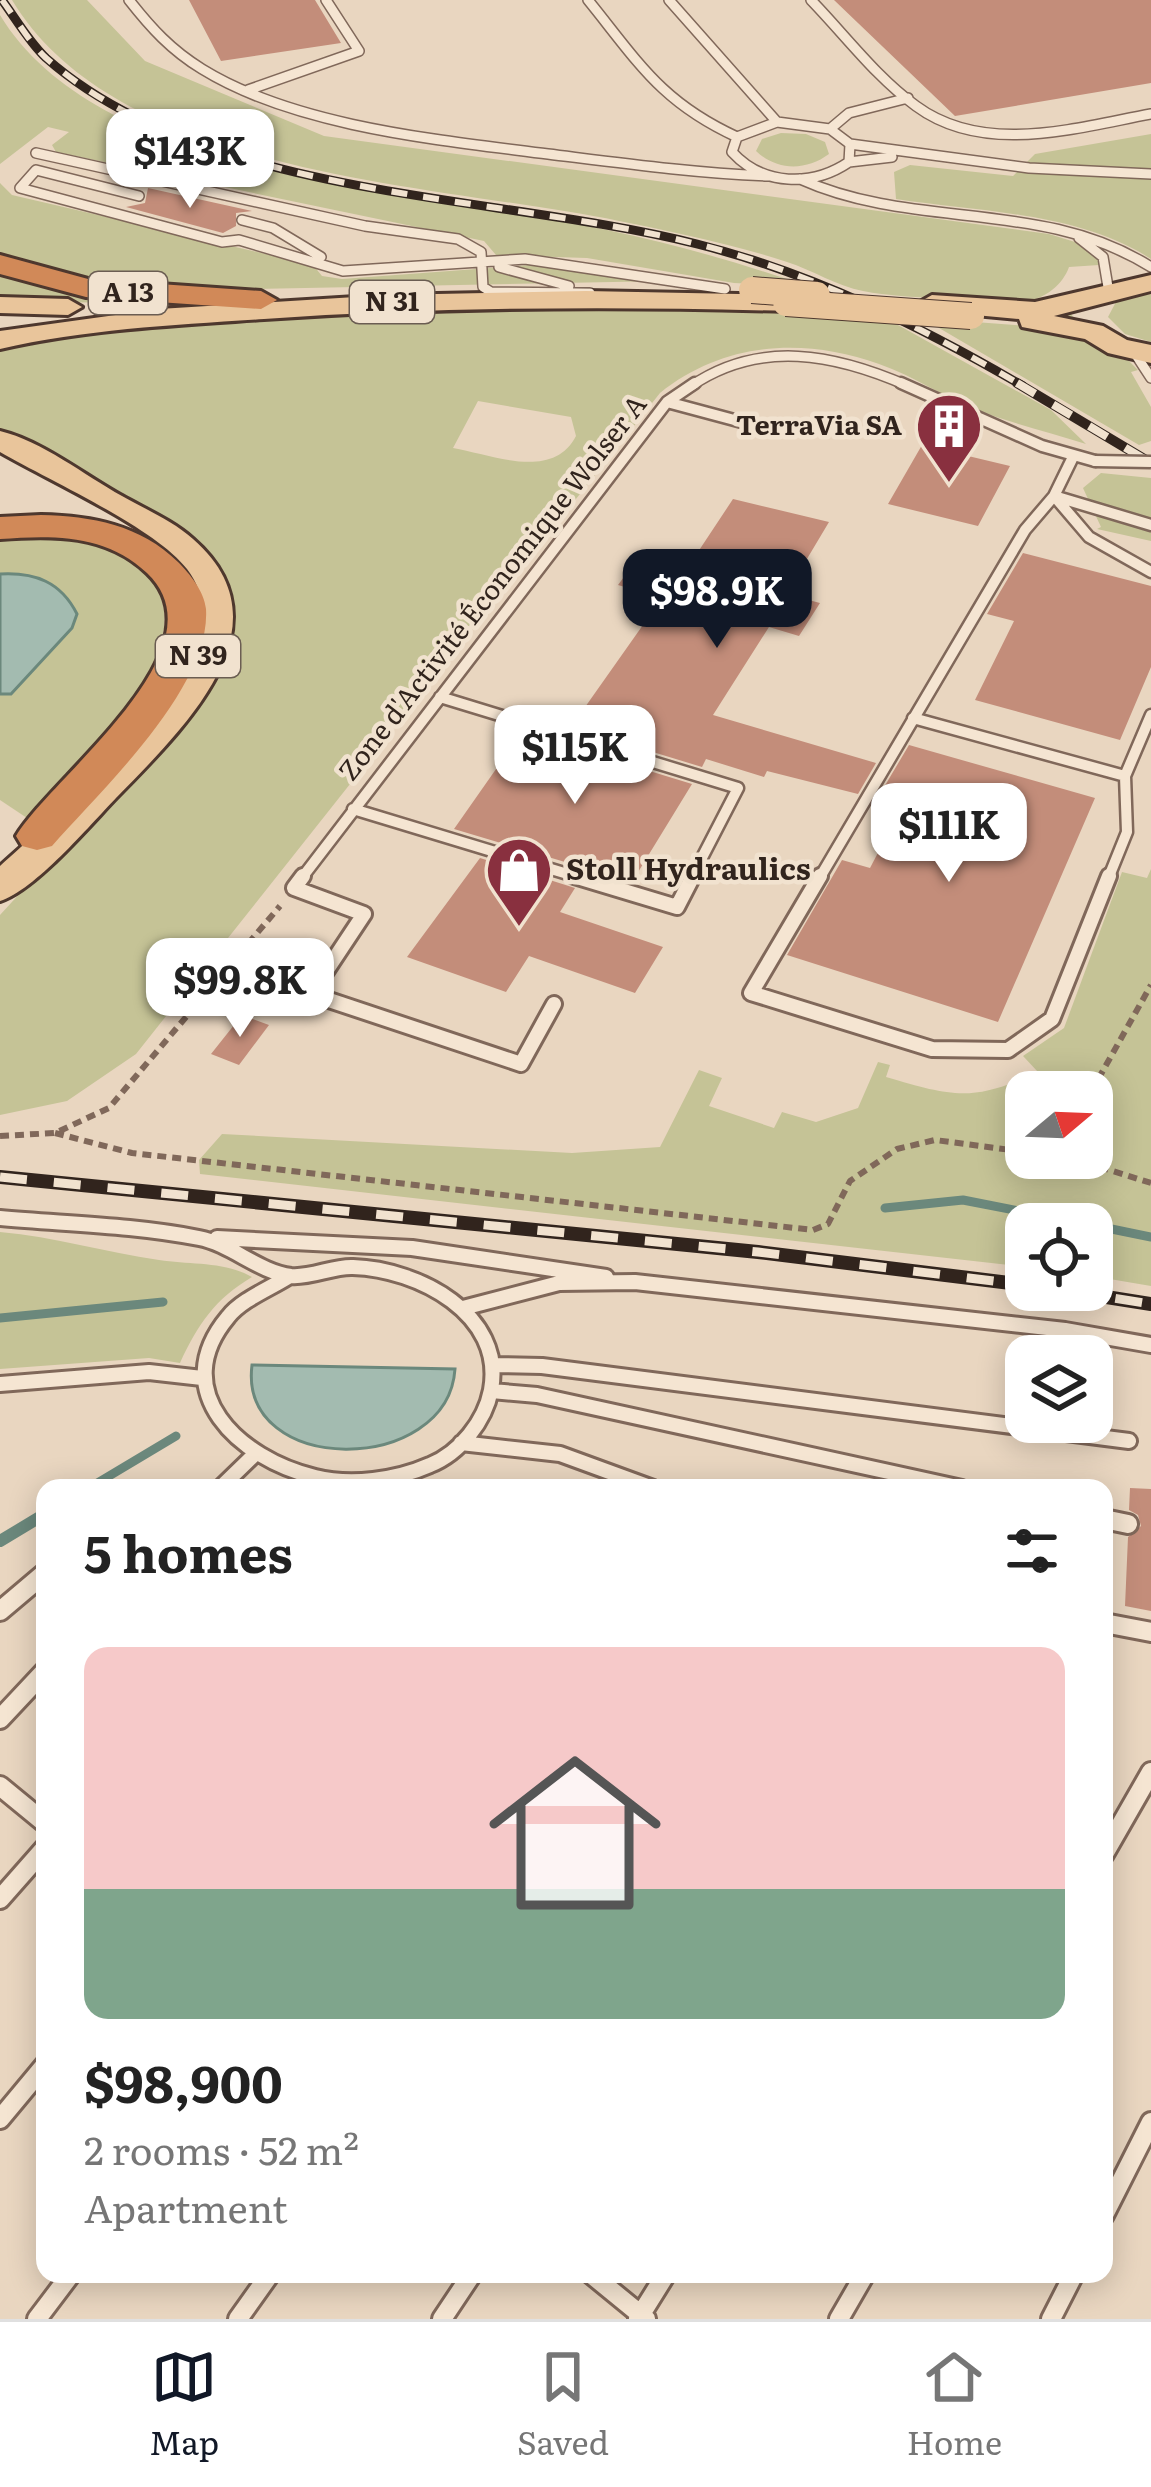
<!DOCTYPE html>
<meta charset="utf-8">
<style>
:root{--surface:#fff;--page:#f2f2f2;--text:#222;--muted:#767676;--line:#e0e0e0;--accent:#111827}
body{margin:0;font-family:Literata,serif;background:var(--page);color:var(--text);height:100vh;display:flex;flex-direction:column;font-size:45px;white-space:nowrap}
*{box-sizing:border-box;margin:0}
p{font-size:39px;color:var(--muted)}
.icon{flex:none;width:66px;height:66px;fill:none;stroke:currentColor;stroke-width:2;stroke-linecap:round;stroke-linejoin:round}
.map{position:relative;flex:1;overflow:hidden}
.panel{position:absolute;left:36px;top:1479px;width:1077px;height:804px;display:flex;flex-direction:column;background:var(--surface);border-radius:24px;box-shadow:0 6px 30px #0003}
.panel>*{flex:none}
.needle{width:78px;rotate:71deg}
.tools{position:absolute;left:1005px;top:1071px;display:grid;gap:24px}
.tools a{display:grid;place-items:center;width:108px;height:108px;border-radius:24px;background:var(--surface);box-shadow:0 6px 30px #0003;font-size:60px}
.price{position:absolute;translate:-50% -102px;padding:0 27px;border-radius:24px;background:#fff;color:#222;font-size:39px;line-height:78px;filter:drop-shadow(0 3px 6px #0008)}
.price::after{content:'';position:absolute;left:50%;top:72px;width:36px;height:27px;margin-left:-18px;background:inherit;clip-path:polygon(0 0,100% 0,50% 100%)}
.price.current{background:var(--accent);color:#fff}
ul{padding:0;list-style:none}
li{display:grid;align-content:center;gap:24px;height:636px;padding:0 48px}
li+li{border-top:3px solid var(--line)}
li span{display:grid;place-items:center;height:372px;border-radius:24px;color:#555}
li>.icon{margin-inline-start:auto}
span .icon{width:216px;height:216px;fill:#fffc;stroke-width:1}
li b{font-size:51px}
h2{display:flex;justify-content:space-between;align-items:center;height:144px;padding:0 48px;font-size:51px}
.menu{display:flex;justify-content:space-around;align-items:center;height:168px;border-top:3px solid var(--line);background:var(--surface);font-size:33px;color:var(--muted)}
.menu a{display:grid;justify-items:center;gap:6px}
.menu .current{color:var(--accent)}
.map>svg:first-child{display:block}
</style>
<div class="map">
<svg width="1151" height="2319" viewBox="0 0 1151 2319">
<rect width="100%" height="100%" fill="#e9d6c0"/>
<!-- green -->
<path fill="#c5c396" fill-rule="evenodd" d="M 12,0 L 87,0 L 145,61 L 324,136 L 1049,234 L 1075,242 L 1098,258 L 1099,265 L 1069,267 C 1063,284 1047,297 1027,302 C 974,297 915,301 863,291 C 837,286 812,270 787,262 C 732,244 674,232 619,221 C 435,183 119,178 12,0 Z
M 0,15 C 101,183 434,194 607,230 C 675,244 744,264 810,287 L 734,283 L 587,258 L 496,255 L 484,241 L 56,152 L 52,145 L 69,132 L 48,127 L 0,164 Z
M 781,133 L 806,134 L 825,142 L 829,154 C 806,171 777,171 756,151 L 762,139 Z
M 1151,134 L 1151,259 C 1078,212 980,212 896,199 L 894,172 L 910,165 L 1013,176 L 1035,154 Z
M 0,183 L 12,195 L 313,265 L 322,276 L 342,279 L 530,265 L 665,281 L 202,290 L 96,284 L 0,254 Z
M 0,270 L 69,291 L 119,300 L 120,303 L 0,301 Z
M 1151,294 L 1151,342 L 1125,334 L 1108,317 L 1117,300 Z
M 663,302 L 880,315 L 1051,410 L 1086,444 C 1051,433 1014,424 980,411 C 945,398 914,376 879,364 C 803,337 724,342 660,393 L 136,1054 L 67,1101 L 0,1115 L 0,915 L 199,698 L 229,657 L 233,614 L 222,573 L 190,533 L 0,430 L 0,348 L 96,331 L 376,307 ZM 478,401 L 571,417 L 576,436 C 553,481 493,455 453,448 Z
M 1069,311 L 1083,331 L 1123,355 L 1138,370 L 1131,372 L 1151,407 L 1151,441 L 1139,445 L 922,318 L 1028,326 L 1053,312 Z
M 1101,473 L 1151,478 L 1151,541 L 1097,529 L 1101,527 L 1083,488 Z
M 20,536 C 66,537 115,541 148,577 C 212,647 73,766 27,818 L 0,800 L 0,539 Z
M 1151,869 L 1151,1286 L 1092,1276 L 1092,1224 L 1026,1224 L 1026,1267 L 200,1174 L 199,1160 L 222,1134 L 572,1153 L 660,1147 L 699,1070 L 722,1078 L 709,1106 L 774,1128 L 782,1112 L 816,1122 L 858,1108 L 878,1062 L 890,1065 L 886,1077 C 954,1097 973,1102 1038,1072 L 1023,1056 L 1064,1028 L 1122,872 L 1147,878 ZM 1026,1092 L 1092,1092 L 1092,1158 L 1026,1158 Z
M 0,1232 C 55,1237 105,1252 159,1260 C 190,1265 224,1261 252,1277 C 215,1299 198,1324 180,1363 L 149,1358 L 0,1369 Z"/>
<!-- water -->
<path fill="#a3bbb0" stroke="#6b887c" stroke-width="3" d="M 0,574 C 35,572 61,582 77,614 L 72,628 L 11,694 L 0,694 Z
M 252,1365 L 455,1369 C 448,1476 238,1477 252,1365 Z"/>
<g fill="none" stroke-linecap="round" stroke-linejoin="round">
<!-- stream-far1 -->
<path stroke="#6b887c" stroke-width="9" d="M 885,1208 L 963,1200 L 1086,1224
M 1092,1225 L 1151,1237
M 0,1318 L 163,1302
M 89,1488 L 176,1436"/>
<!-- stream -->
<path stroke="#6b887c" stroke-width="12" d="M 0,1541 L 45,1514"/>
</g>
<!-- building -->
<path fill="#c38d7a" d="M 189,0 L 315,0 L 341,43 L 221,61 Z
M 834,0 L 1151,0 L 1151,83 L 955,116 Z
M 148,188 L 252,211 L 236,213 L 236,226 L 223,233 L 126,207 L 145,203 Z
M 922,445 L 1010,466 L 978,526 L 888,504 Z
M 733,499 L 829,522 L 786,594 L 820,603 L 799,636 L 769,627 L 713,715 L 876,763 L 858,794 L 767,771 L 764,777 L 706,759 L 702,767 L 571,727 L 662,598 L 618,585 L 641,554 L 688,567 Z
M 1023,553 L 1151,586 L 1151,667 L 1120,740 L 975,700 L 1014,621 L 987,614 Z
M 522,732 L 692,784 L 632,882 L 454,829 Z
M 909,745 L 1095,798 L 998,1022 L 787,955 L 842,860 L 870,868 L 902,807 L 877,799 Z
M 480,858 L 575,888 L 560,912 L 663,947 L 635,993 L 529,956 L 506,992 L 407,957 Z
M 242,1015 L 269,1025 L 239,1065 L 211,1054 Z
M 1130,1488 L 1151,1489 L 1151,1611 L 1125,1606 L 1128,1537 L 1141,1526 L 1138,1515 L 1129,1510 Z"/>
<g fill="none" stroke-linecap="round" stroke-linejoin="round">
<defs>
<path id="service-far3" d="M 129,0 C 151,28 171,50 202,69 C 296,127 440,140 548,154 C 621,163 694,173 768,176
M 588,0 C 639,63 661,102 737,137
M 669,0 L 777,122
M 811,0 C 845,35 876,77 916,106 C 984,156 1075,128 1151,114
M 248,90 L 359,51 L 326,0
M 777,122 L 830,129 L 850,144 L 849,162 C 812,187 763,186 732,152 L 737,137 Z
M 830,129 L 849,113 L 908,98
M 850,144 L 1029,168 L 1151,174
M 36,153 L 365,226 L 458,239 L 481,252 L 483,287 L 491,292 L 590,293
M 849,162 L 892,157
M 800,179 C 916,231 1041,198 1151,267
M 139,196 L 36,170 L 20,188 L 222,242 L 239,240 L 343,271 L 525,259 L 725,289
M 242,220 L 273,228 L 321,257
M 1079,238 L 1103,257 L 1108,287
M 499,267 L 569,286
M 1134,352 L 1151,378
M 691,386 C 760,339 835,354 908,386"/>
<path id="service-far2" d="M 901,383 L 1042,446 L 1095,461
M 667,402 L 753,425
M 1073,457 L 1054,496 L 1151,525
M 440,697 L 738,788 L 691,879
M 913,718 L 1125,776
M 353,809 L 584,879
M 301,879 L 667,402 L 695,383
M 819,879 L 1025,530 L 1054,496 L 1089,537 L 1151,572
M 1108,879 L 1127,832 L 1125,776 L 1151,715"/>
<path id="service-far1" d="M 303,876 L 294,888 L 364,914 L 311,994 L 521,1064 L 554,1004
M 574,876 L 677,907 L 693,876
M 820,876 L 751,993 L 932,1049 L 1008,1050 L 1052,1019 L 1109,876
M 0,1218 C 66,1224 134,1225 199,1238 C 231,1244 259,1272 291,1276 C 311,1278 333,1266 353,1267 C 418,1269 505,1314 491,1390 C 485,1421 460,1453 430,1465 C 396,1480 351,1486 315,1477 C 239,1459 166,1391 228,1317 C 241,1300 269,1289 288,1277
M 217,1238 L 412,1248 L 606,1277
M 463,1308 L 559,1283 L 635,1282 L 1065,1330 L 1151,1345
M 493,1365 L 542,1366 L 1129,1441
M 0,1384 L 149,1372 L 202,1378
M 492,1391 L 537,1395 L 962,1488
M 461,1443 L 560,1454 L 653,1488
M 220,1488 L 254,1455"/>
<path id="service" d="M 1104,1519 L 1128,1524
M 0,1611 L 45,1573
M 1104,1623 L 1151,1632
M 0,1719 L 45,1671
M 0,1786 L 45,1823
M 1104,1854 L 1151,1772
M 0,1899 L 45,1848
M 0,2119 L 45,2065
M 1104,2215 L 1151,2122
M 591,2274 L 646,2319
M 37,2319 L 71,2274
M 238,2319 L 270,2274
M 442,2319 L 472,2274
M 638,2319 L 666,2274
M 839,2319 L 865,2274
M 1051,2319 L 1074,2274"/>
<path id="primary" d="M 1151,275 L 1151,291 L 1054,316 L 1103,326 L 1127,340 L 1151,345 L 1151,363 L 1108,353 L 1085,339 L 1022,327 L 1019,319 L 932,311 L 918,303 L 932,295 L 1035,302 Z
M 586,291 L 786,295 L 800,303 L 786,311 C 612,306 438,307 264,319 C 175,325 87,329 0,349 L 0,331 L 159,309 L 388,295 Z
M 0,297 L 68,299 L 82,307 L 68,315 L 0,313 Z
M 0,431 C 42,441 84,475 122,496 C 145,509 173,521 193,539 C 293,626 182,730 116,798 C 90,825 34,891 0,901 L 0,866 C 57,813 257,657 187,569 C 154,527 50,481 0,452 Z"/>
<path id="motorway" d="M 0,255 L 88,279 L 261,291 L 277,300 L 261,309 L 86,297 L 0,274 Z
M 41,515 C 91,516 141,525 178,562 C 190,574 204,591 206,609 C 211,688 101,790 52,846 L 37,850 L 22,846 L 16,836 C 52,776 227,649 147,573 C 106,534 53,535 0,539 L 0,517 Z"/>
</defs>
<!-- service-far3 casing -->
<use href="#service-far3" stroke="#80685a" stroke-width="12"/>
<!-- service-far2 casing -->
<use href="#service-far2" stroke="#80685a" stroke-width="15"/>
<!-- service-far1 casing -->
<use href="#service-far1" stroke="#80685a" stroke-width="20"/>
<!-- service casing -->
<use href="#service" stroke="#80685a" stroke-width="24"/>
<!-- primary casing -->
<use href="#primary" stroke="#4e382e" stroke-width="6"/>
<!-- motorway casing -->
<use href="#motorway" stroke="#4e382e" stroke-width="6"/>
<!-- path -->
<path stroke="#80685a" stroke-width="6" stroke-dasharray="9 6" stroke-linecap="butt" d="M 1091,1092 L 1151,985
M 55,1133 L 132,1153 L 813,1230 L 828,1224 L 850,1181 L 897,1149 L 935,1140 L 1026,1152
M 0,1136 L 55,1133 L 109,1108 L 280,906
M 1071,1158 L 1151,1183"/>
<!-- service-far3 -->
<use href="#service-far3" stroke="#f5e5d2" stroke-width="9"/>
<!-- service-far2 -->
<use href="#service-far2" stroke="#f5e5d2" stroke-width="10"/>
<!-- service-far1 -->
<use href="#service-far1" stroke="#f5e5d2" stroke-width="14"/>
<!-- service -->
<use href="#service" stroke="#f5e5d2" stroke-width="18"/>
<!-- primary -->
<use href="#primary" fill="#e9c59b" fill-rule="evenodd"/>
<!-- motorway -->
<use href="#motorway" fill="#d18958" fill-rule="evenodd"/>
<defs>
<path id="rail-far2" d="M 2,0 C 16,19 29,42 46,58 C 207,200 496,193 697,244 C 813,273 920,326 1023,386"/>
<path id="rail-far1" d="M 1017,383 L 1151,463"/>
<path id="rail" d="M 0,1177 L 758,1252 L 1026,1285
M 1062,1290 L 1151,1304"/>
</defs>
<!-- rail-far2 casing -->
<use href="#rail-far2" stroke="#31241d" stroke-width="9"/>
<!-- rail-far1 casing -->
<use href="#rail-far1" stroke="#31241d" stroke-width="10"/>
<!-- rail casing -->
<use href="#rail" stroke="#31241d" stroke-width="14"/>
<!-- rail-far2 -->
<use href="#rail-far2" stroke="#f1e2cf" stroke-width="6" stroke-dasharray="16" stroke-linecap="butt"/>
<!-- rail-far1 -->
<use href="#rail-far1" stroke="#f1e2cf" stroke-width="8" stroke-dasharray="21" stroke-linecap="butt"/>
<!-- rail -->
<use href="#rail" stroke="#f1e2cf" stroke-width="9" stroke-dasharray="27" stroke-linecap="butt"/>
<defs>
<path id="service-bridge" d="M 1095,461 L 1151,462"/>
<path id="primary-bridge" d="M 752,290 L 817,295
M 786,303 L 971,316"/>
</defs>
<!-- service-bridge casing -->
<use href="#service-bridge" stroke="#80685a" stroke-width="15" stroke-linecap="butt"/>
<!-- primary-bridge casing -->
<use href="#primary-bridge" stroke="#4e382e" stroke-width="28" stroke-linecap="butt"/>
<!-- service-bridge -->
<use href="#service-bridge" stroke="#f5e5d2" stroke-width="10"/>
<!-- primary-bridge -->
<use href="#primary-bridge" stroke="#e9c59b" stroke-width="26"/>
</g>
<!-- icons -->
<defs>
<symbol id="building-pin" viewBox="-11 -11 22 30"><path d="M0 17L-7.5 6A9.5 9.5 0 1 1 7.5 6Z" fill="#89303f" stroke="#f1e2cf"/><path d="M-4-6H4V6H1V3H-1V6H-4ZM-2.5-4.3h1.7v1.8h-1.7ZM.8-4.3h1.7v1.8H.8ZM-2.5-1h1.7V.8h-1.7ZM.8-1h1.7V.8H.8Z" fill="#fff"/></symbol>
<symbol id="shop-pin" viewBox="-11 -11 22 30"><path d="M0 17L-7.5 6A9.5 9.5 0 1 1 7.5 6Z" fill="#89303f" stroke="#f1e2cf"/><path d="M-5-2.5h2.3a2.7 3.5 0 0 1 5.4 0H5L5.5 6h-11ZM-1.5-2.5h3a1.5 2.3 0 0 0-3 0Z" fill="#fff"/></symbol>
</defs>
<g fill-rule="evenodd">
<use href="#building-pin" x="911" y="388" width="76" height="104"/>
<use href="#shop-pin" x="481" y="832" width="76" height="104"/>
</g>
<g text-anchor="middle" stroke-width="9" stroke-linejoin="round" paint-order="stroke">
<!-- shield labels -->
<g fill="#f1e2cf" stroke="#6b5d52" stroke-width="3">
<rect x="89" y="272" width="78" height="42" rx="9"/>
<rect x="350" y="281" width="84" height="42" rx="9"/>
<rect x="156" y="635" width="84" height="42" rx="9"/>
</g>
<g font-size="27" font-weight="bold" fill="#31241d">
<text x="128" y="302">A 13</text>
<text x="392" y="311">N 31</text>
<text x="198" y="665">N 39</text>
</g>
<!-- far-poi labels -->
<g font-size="27" font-weight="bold" fill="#31241d" stroke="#f1e2cf" text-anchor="end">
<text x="902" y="435">TerraVia SA</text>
</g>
<!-- far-street labels -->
<g font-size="27" fill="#31241d" stroke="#f1e2cf">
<text transform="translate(493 588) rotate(-52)" y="9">Zone d'Activité Économique Wolser A</text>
</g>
<!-- poi labels -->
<g font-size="30" font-weight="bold" fill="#31241d" stroke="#f1e2cf" text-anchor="start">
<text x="566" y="880">Stoll Hydraulics</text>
</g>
</g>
</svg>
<div class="tools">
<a><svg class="needle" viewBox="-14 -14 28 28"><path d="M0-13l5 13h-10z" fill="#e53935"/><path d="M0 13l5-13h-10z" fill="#767676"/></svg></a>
<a><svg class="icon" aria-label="locate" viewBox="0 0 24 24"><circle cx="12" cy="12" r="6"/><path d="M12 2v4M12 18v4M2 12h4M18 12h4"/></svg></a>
<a><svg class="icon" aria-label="layers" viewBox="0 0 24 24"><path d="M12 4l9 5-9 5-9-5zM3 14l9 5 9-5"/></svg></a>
</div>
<b class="price" style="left:190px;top:211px">$143K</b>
<b class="price current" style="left:717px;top:651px">$98.9K</b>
<b class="price" style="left:575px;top:807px">$115K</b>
<b class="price" style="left:949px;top:885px">$111K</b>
<b class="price" style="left:240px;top:1040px">$99.8K</b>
<section class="panel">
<h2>5 homes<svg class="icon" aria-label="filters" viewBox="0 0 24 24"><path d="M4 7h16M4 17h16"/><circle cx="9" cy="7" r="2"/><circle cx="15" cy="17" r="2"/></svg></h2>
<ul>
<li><span style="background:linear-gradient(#f6c9c9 65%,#7fa58c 0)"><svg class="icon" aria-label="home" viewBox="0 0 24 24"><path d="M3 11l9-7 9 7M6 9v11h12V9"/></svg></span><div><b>$98,900</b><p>2 rooms · 52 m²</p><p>Apartment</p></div></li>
</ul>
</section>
</div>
<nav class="menu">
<a class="current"><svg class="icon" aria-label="map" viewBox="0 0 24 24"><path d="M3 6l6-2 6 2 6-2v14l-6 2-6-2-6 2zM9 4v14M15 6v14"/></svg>Map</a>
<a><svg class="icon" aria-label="saved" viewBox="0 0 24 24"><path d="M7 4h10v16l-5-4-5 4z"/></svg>Saved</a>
<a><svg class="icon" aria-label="home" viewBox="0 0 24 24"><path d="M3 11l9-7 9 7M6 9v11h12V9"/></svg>Home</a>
</nav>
